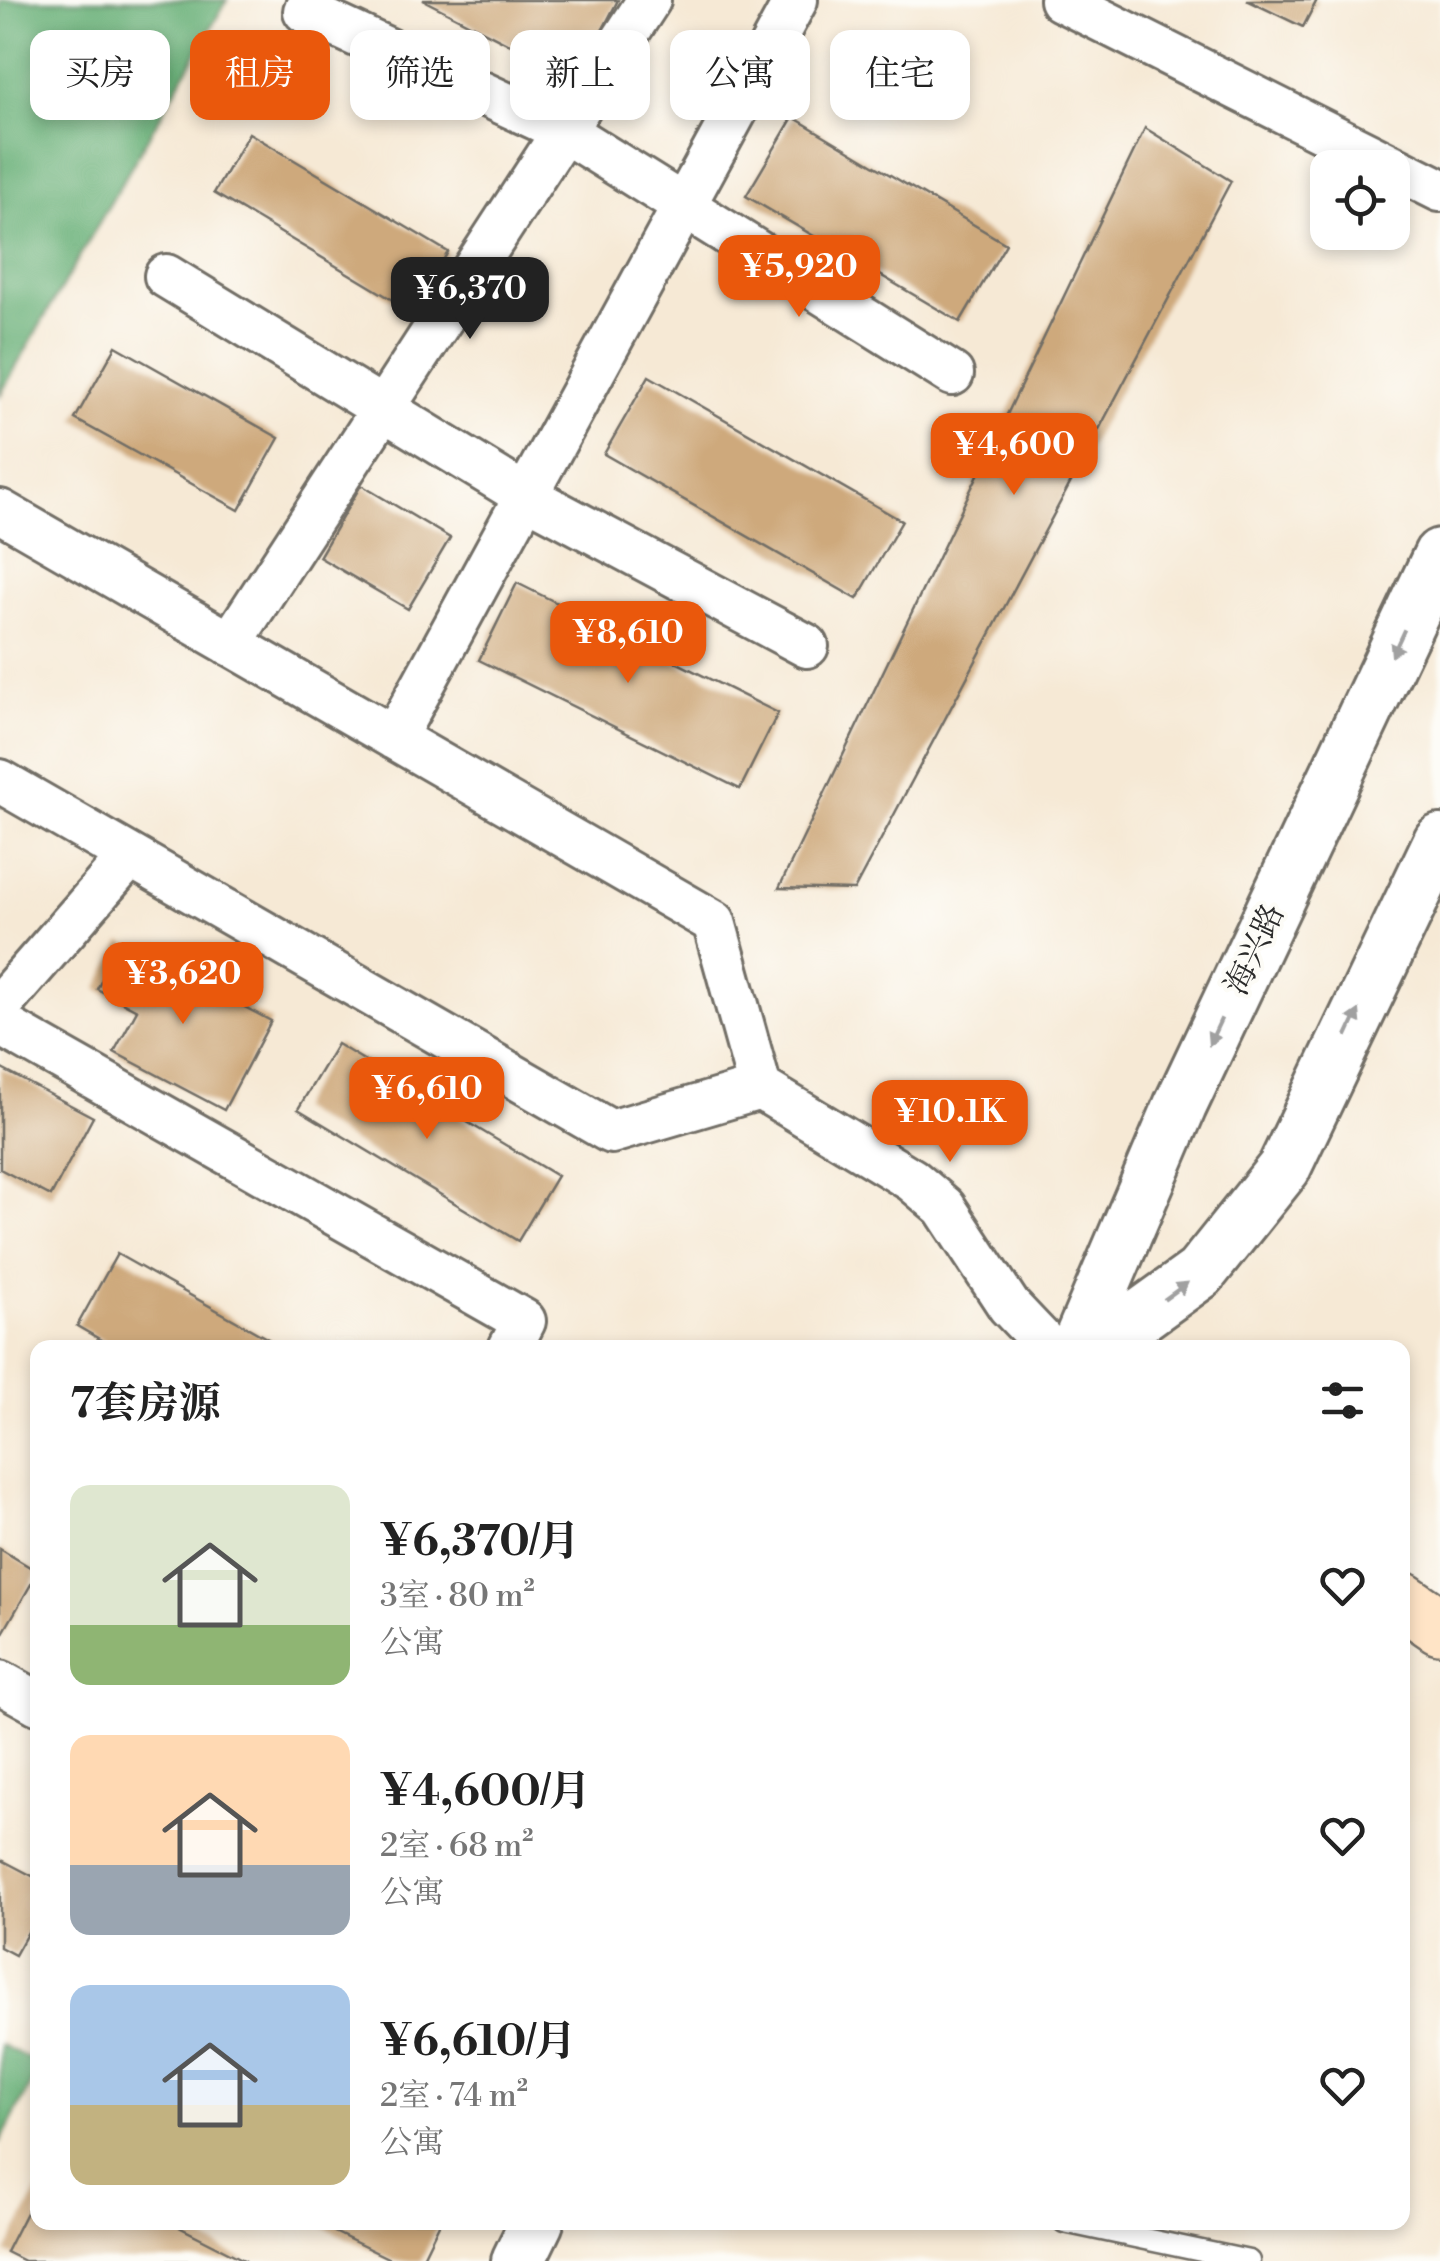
<!DOCTYPE html>
<html lang="zh">
<meta charset="utf-8">
<style>
:root{--surface:#fff;--page:#f6f6f6;--text:#222;--muted:#767676;--accent:#ea580c}
body{margin:0;font-family:"Libre Bodoni","Noto Serif SC",serif;background:var(--page);color:var(--text);height:100vh;display:flex;flex-direction:column;font-size:38px;white-space:nowrap}
*{box-sizing:border-box;margin:0}
p{font-size:32px;color:var(--muted)}
.icon{flex:none;width:55px;height:55px;fill:none;stroke:currentColor;stroke-width:2;stroke-linecap:round;stroke-linejoin:round}
.map{position:relative;flex:1;overflow:hidden}
.details{position:absolute;left:30px;top:1340px;width:1380px;height:890px;display:flex;flex-direction:column;background:var(--surface);border-radius:20px;box-shadow:0 5px 15px #0003}
.details>*{flex:none}
.guide{position:absolute;left:30px;top:30px;width:1380px;height:90px;display:flex;gap:20px}
.controls{position:absolute;left:1310px;top:150px;display:grid;gap:20px}
.controls a{display:grid;place-items:center;width:100px;height:100px;border-radius:20px;background:var(--surface);box-shadow:0 5px 15px #0003;font-size:50px}
.price{position:absolute;translate:-50% -85px;padding:0 22px;border-radius:20px;background:var(--accent);color:#fff;font-size:32px;line-height:65px;filter:drop-shadow(0 2px 5px #0008)}
.price::after{content:'';position:absolute;left:50%;top:60px;width:30px;height:22px;margin-left:-15px;background:inherit;clip-path:polygon(0 0,100% 0,50% 100%)}
.price.current{background:#222;color:#fff}
ul{padding:0;list-style:none}
li{display:flex;align-items:center;gap:30px;height:250px;padding:0 40px}
li span{display:grid;place-items:center;flex:none;width:280px;height:200px;border-radius:20px;color:#555}
li>.icon{margin-inline-start:auto}
span .icon{width:120px;height:120px;fill:#fffc;stroke-width:1}
li b{font-size:42px}
h2{display:flex;justify-content:space-between;align-items:center;height:120px;padding:0 40px;font-size:42px}
.chip{padding:0 35px;border-radius:20px;background:var(--surface);box-shadow:0 5px 15px #0003;font-size:35px;line-height:90px}
.chip.current{background:var(--accent);color:#fff}
.map>svg:first-child{display:block}
</style>
<div class="map">
<svg width="1440" height="2261" viewBox="0 0 1440 2261">
<rect width="100%" height="100%" fill="#fdfcf7"/>
<filter id="ink" filterUnits="userSpaceOnUse"><feTurbulence type="fractalNoise" baseFrequency=".01" numOctaves="2"/><feDisplacementMap in="SourceGraphic" scale="20" xChannelSelector="R" yChannelSelector="G"/><feConvolveMatrix kernelMatrix="1 2 1 2 8 2 1 2 1" color-interpolation-filters="sRGB"/></filter>
<filter id="wash" filterUnits="userSpaceOnUse"><feTurbulence type="fractalNoise" baseFrequency=".0048" numOctaves="4" result="noise"/><feDisplacementMap in="SourceGraphic" scale="40" xChannelSelector="R" yChannelSelector="G"/><feGaussianBlur stdDeviation="2.25" result="paint"/><feColorMatrix in="noise" values="0 0 0 0 0 0 0 0 0 0 0 0 0 0 0 0 0 1.4 0 .05"/><feComposite in="paint" operator="in"/></filter>
<g filter="url(#wash)">
<rect width="100%" height="100%" fill="#f6e9d5"/>
<!-- forest -->
<path fill="#66af76" stroke="#486d50" stroke-width="2.5" d="M 0,0 L 227,0 L 0,395 Z
M 0,2044 L 37,2063 L 38,2070 L 0,2143 Z"/>
<g id="blocks">
<!-- building -->
<path fill="#cea97c" d="M 423,0 L 618,0 L 577,79 Z
M 1247,0 L 1317,0 L 1303,27 Z
M 793,117 L 1006,244 L 960,322 L 746,196 Z
M 1145,128 L 1231,181 L 854,890 L 779,888 Z
M 249,133 L 448,252 L 413,312 L 214,193 Z
M 116,346 L 279,438 L 239,510 L 75,419 Z
M 649,376 L 902,521 L 857,599 L 604,454 Z
M 361,485 L 450,538 L 408,609 L 319,557 Z
M 517,583 L 778,713 L 740,789 L 479,660 Z
M 122,942 L 271,1021 L 224,1110 L 114,1052 L 137,1010 L 97,989 Z
M 337,1044 L 557,1176 L 518,1241 L 298,1109 Z
M 0,1068 L 93,1117 L 51,1196 L 0,1169 Z
M 117,1254 L 284,1348 L 115,1348 L 77,1326 Z
M 0,1549 L 38,1572 L 0,1638 Z
M 0,1859 L 38,1879 L 38,1914 L 15,1955 L 0,1947 Z
M 38,2189 L 38,2222 L 169,2222 L 246,2261 L 24,2261 L 6,2252 Z
M 314,2222 L 440,2222 L 421,2261 L 394,2261 Z"/>
</g>
</g>
<g filter="url(#ink)">
<use href="#blocks" fill-opacity="0" stroke="#726e66" stroke-width="2.5"/>
<g fill="none" stroke-linecap="round" stroke-linejoin="round">
<defs>
<path id="service" d="M 1064,2222 L 1249,2261"/>
<path id="minor" d="M 1061,0 L 1440,190
M 305,11 L 564,131 L 952,374
M 166,276 L 526,496 L 807,646
M 0,511 L 714,922 L 760,1088 L 912,1180 L 944,1207 L 1009,1306 L 1049,1348
M 230,644 L 649,0
M 394,738 L 796,0
M 0,781 L 611,1132 L 760,1088
M 0,1005 L 130,856
M 0,1024 L 524,1321 L 510,1348
M 0,1682 L 38,1703"/>
<path id="tertiary" d="M 1077,1348 L 1180,1106 L 1440,555
M 1096,1348 L 1200,1273 L 1284,1168 L 1440,841
M 518,2261 L 537,2222"/>
<path id="secondary" d="M 1402,1600 L 1440,1626"/>
</defs>
<!-- service casing -->
<use href="#service" stroke="#726e66" stroke-width="25"/>
<!-- minor casing -->
<use href="#minor" stroke="#726e66" stroke-width="48"/>
<!-- tertiary casing -->
<use href="#tertiary" stroke="#726e66" stroke-width="58"/>
<!-- secondary casing -->
<use href="#secondary" stroke="#726e66" stroke-width="60"/>
<!-- service -->
<use href="#service" stroke="#fff" stroke-width="20"/>
<!-- minor -->
<use href="#minor" stroke="#fff" stroke-width="42"/>
<!-- tertiary -->
<use href="#tertiary" stroke="#fff" stroke-width="52"/>
<!-- secondary -->
<use href="#secondary" stroke="#ffe4c6" stroke-width="55"/>
</g>
<!-- one-way arrows -->
<defs><path id="oneway-solid" d="M-6-.8H1V-3.2L6.5 0L1 3.2V.8H-6Z" transform="scale(2.5)"/></defs>
<g fill="#a0a0a0">
<use href="#oneway-solid" transform="translate(1398 643) rotate(115)"/>
<use href="#oneway-solid" transform="translate(1353 1023) rotate(-65)"/>
<use href="#oneway-solid" transform="translate(1215 1032) rotate(115)"/>
<use href="#oneway-solid" transform="translate(1176 1291) rotate(-36)"/>
</g>
</g>
<g text-anchor="middle" stroke-width="8" stroke-linejoin="round" paint-order="stroke">
<!-- street labels -->
<g font-size="32" fill="#2b2b2b" stroke="#fdfcf7">
<text transform="translate(1254 949) rotate(-65)" y="11">海兴路</text>
</g>
</g>
</svg>
<div class="controls">
<a><svg class="icon" aria-label="locate" viewBox="0 0 24 24"><circle cx="12" cy="12" r="6"/><path d="M12 2v4M12 18v4M2 12h4M18 12h4"/></svg></a>
</div>
<b class="price" style="left:799px;top:320px">¥5,920</b>
<b class="price current" style="left:470px;top:342px">¥6,370</b>
<b class="price" style="left:1014px;top:498px">¥4,600</b>
<b class="price" style="left:628px;top:686px">¥8,610</b>
<b class="price" style="left:183px;top:1027px">¥3,620</b>
<b class="price" style="left:427px;top:1142px">¥6,610</b>
<b class="price" style="left:950px;top:1165px">¥10.1K</b>
<div class="guide">
<a class="chip">买房</a>
<a class="chip current">租房</a>
<a class="chip">筛选</a>
<a class="chip">新上</a>
<a class="chip">公寓</a>
<a class="chip">住宅</a>
</div>
<section class="details">
<h2>7套房源<svg class="icon" aria-label="filters" viewBox="0 0 24 24"><path d="M4 7h16M4 17h16"/><circle cx="9" cy="7" r="2"/><circle cx="15" cy="17" r="2"/></svg></h2>
<ul>
<li><span style="background:linear-gradient(#dfe7d0 70%,#8fb573 0)"><svg class="icon" aria-label="home" viewBox="0 0 24 24"><path d="M3 11l9-7 9 7M6 9v11h12V9"/></svg></span><div><b>¥6,370/月</b><p>3室 · 80 m²</p><p>公寓</p></div><svg class="icon" aria-label="heart" viewBox="0 0 24 24"><path d="M12 20l-8-8c-3-5 5-10 8-4 3-6 11-1 8 4z"/></svg></li>
<li><span style="background:linear-gradient(#ffd9b3 65%,#9aa5b1 0)"><svg class="icon" aria-label="home" viewBox="0 0 24 24"><path d="M3 11l9-7 9 7M6 9v11h12V9"/></svg></span><div><b>¥4,600/月</b><p>2室 · 68 m²</p><p>公寓</p></div><svg class="icon" aria-label="heart" viewBox="0 0 24 24"><path d="M12 20l-8-8c-3-5 5-10 8-4 3-6 11-1 8 4z"/></svg></li>
<li><span style="background:linear-gradient(#a9c7e8 60%,#c2b280 0)"><svg class="icon" aria-label="home" viewBox="0 0 24 24"><path d="M3 11l9-7 9 7M6 9v11h12V9"/></svg></span><div><b>¥6,610/月</b><p>2室 · 74 m²</p><p>公寓</p></div><svg class="icon" aria-label="heart" viewBox="0 0 24 24"><path d="M12 20l-8-8c-3-5 5-10 8-4 3-6 11-1 8 4z"/></svg></li>
</ul>
</section>
</div>
